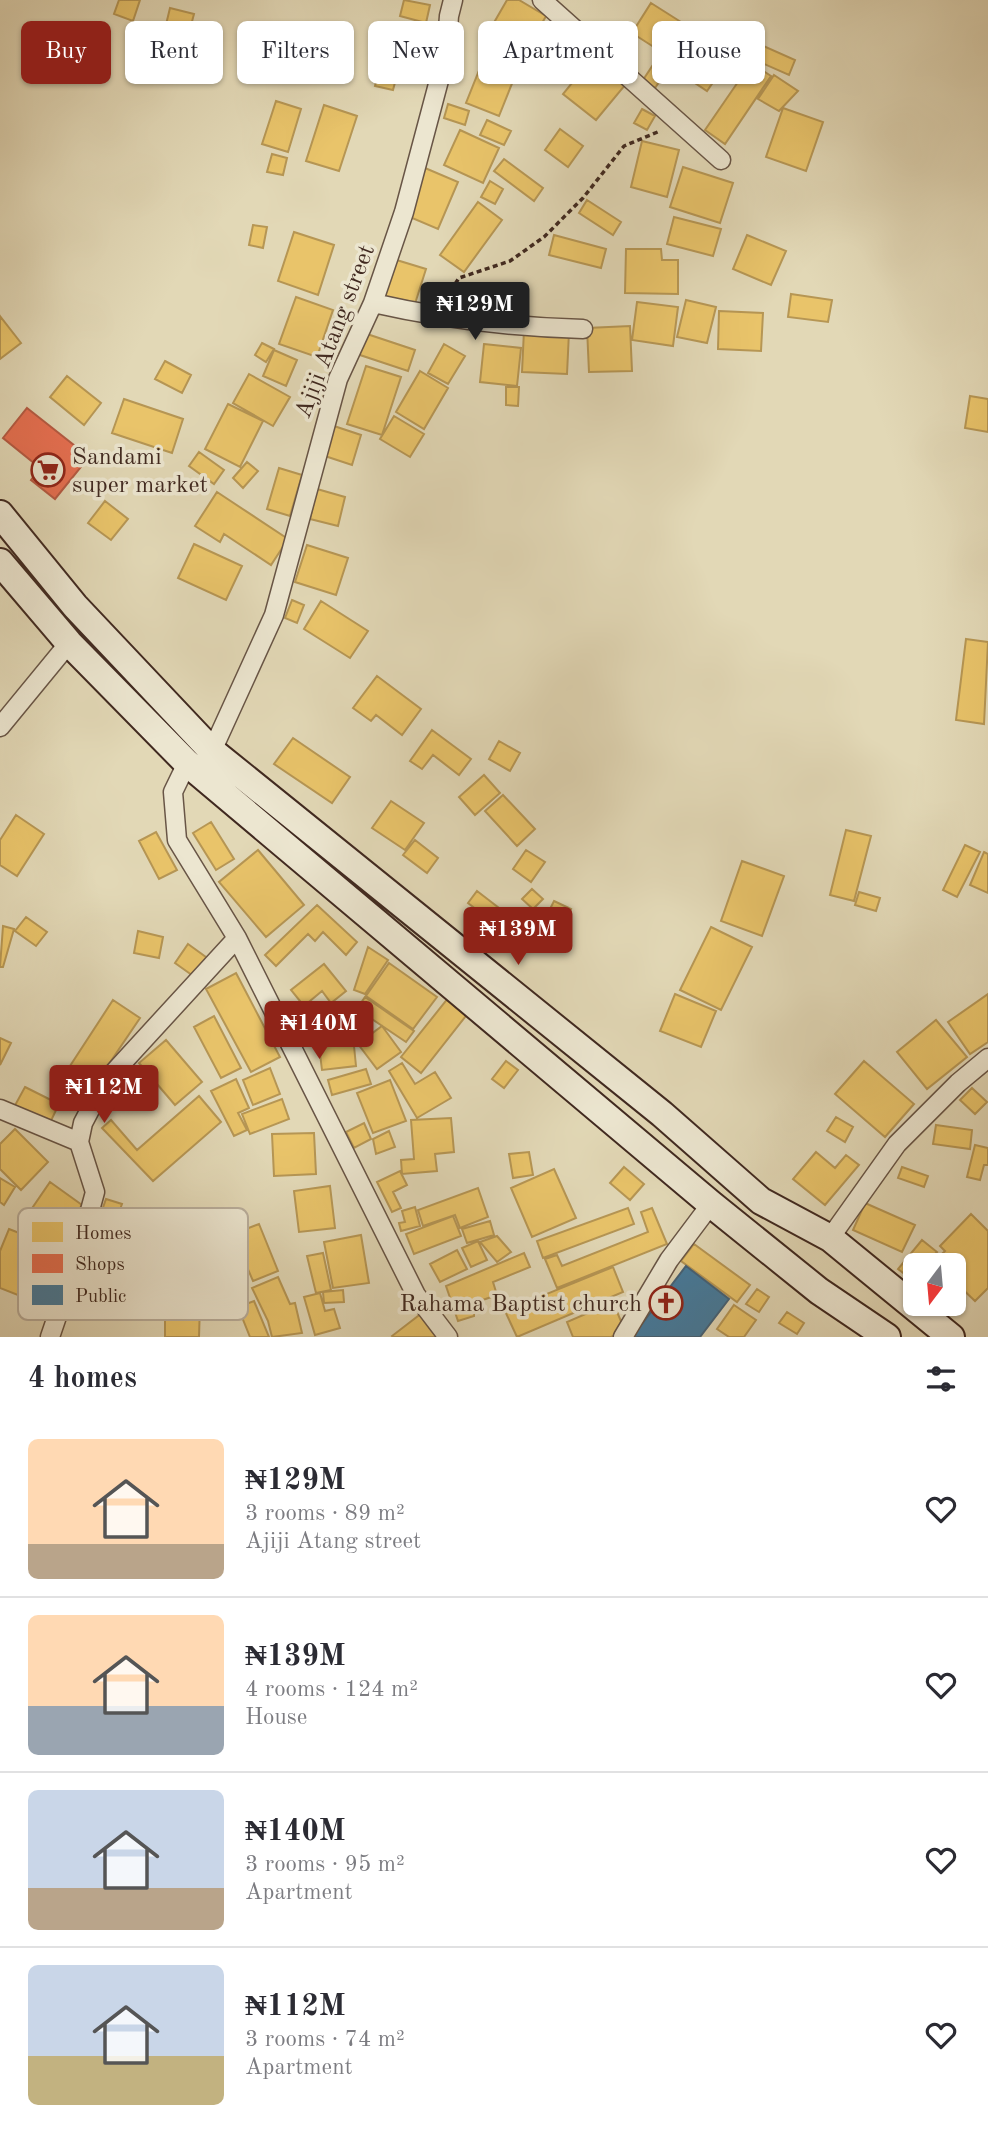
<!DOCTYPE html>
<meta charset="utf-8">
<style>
:root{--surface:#fff;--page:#f2f2f3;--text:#2b2b33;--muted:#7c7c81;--line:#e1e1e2;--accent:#8f2418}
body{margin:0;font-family:"Old Standard TT",serif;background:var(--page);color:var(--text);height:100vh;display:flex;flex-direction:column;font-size:26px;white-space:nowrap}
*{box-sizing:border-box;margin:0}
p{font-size:23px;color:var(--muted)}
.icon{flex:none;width:38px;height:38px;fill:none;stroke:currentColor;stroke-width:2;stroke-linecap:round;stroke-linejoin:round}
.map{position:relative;height:1337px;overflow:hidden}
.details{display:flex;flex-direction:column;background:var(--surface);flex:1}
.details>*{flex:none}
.banner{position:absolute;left:21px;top:21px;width:947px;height:63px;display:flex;gap:14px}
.needle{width:46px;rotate:196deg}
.fabs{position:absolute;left:903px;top:1253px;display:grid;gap:14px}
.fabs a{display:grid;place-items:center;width:63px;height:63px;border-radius:10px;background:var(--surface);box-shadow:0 2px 5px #0004;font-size:35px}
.price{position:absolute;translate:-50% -60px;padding:0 16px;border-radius:7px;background:var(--accent);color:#fff;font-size:23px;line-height:46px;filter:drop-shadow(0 2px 4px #0008)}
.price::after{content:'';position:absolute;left:50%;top:42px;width:21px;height:16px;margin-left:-10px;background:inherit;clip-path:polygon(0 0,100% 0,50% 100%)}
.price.current{background:#222;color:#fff}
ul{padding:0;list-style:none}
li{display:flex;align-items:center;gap:21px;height:175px;padding:0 28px}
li+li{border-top:2px solid var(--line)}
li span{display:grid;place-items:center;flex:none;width:196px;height:140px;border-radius:10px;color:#555}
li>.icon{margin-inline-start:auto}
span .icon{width:84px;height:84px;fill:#fffc;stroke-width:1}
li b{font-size:30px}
h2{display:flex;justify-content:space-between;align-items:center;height:84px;padding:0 28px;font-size:30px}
.chip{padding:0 24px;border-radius:10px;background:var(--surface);box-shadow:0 2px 5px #0004;font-size:24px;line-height:63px}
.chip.current{background:var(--accent);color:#fff}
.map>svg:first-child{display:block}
</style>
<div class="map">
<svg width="988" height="1337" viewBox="0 0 988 1337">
<rect width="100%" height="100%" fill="#e2d8b6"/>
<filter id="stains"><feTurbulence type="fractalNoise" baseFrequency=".00286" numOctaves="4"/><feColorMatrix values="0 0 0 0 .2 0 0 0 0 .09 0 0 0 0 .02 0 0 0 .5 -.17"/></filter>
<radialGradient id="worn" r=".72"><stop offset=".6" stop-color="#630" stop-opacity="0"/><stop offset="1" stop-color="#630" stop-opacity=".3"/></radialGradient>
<!-- homes -->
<path fill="#e9c46a" stroke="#b69654" stroke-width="2" d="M 119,0 L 140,0 L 133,21 L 114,14 Z
M 404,0 L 430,5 L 426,23 L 400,16 Z
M 507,0 L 519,0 L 546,16 L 525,54 L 488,33 Z
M 651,3 L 692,29 L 682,46 L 669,38 L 660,51 L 632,33 Z
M 170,8 L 194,14 L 186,44 L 163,37 Z
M 395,34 L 421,38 L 419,53 L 392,49 Z
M 696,37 L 729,59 L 707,91 L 674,69 Z
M 668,42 L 680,51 L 655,88 L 643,80 Z
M 759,44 L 795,60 L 789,75 L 753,59 Z
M 593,57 L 626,84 L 596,120 L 563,94 Z
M 484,58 L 517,71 L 499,116 L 466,103 Z
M 751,63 L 771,76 L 725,144 L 705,130 Z
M 380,66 L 398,71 L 393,90 L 375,86 Z
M 774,75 L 798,91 L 779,111 L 758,99 Z
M 276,101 L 301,109 L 288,152 L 262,144 Z
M 448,104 L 469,111 L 465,125 L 444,118 Z
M 324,105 L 357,116 L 339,171 L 306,161 Z
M 783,108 L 823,122 L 806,171 L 766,157 Z
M 642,109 L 655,116 L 647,130 L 634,123 Z
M 487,120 L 511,131 L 504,145 L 480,135 Z
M 560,129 L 583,146 L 568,167 L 545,150 Z
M 460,130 L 499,148 L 483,183 L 444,165 Z
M 642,141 L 679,150 L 667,197 L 631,187 Z
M 272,154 L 287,158 L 283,175 L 267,172 Z
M 504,159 L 543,188 L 534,201 L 494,171 Z
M 683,167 L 733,183 L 720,223 L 670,207 Z
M 425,168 L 458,182 L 438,229 L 405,215 Z
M 490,181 L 503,189 L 495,204 L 481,197 Z
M 587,200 L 621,222 L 613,235 L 579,213 Z
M 478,202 L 502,220 L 464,272 L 440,255 Z
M 674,217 L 721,229 L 713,256 L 667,244 Z
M 253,225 L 267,227 L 263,248 L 249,245 Z
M 294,232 L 334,245 L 318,295 L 278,281 Z
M 554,235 L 606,249 L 601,268 L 549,255 Z
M 747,235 L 786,251 L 771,285 L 733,269 Z
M 626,249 L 661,249 L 662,260 L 678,260 L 678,294 L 625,293 Z
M 390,258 L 426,269 L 413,310 L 377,299 Z
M 791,294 L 832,300 L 828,322 L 788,317 Z
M 296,297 L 333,310 L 317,357 L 279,344 Z
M 686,300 L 716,307 L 707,343 L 677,337 Z
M 637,302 L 678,307 L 673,346 L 632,340 Z
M 719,311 L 763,313 L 761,351 L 718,349 Z
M 0,316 L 21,343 L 0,359 Z
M 630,326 L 632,371 L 589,372 L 587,328 Z
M 524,330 L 569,332 L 567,374 L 522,372 Z
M 364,333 L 415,350 L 408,371 L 357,354 Z
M 262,343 L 274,349 L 266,362 L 255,355 Z
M 444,344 L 465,356 L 448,384 L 428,373 Z
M 484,344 L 521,348 L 517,386 L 480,382 Z
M 274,350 L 297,360 L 286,386 L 263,376 Z
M 165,361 L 191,375 L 182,393 L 155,379 Z
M 366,366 L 401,377 L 382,435 L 347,424 Z
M 420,371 L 448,388 L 424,429 L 396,412 Z
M 249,374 L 290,397 L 273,426 L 233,403 Z
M 67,376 L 101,403 L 84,425 L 50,397 Z
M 506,387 L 519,387 L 518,406 L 506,405 Z
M 970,396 L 988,399 L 988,432 L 965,428 Z
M 124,399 L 183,419 L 172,453 L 112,433 Z
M 228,404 L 263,421 L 240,467 L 205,449 Z
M 394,416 L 424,434 L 410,457 L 380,439 Z
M 334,426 L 361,435 L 352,465 L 325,456 Z
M 199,452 L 224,470 L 214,484 L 189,466 Z
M 247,462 L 258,471 L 243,488 L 233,478 Z
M 279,468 L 302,475 L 290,516 L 267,509 Z
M 317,489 L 345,497 L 338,526 L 310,519 Z
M 217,492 L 288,539 L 271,565 L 224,534 L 220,542 L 195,526 Z
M 105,501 L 128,519 L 111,540 L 88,523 Z
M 194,544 L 242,566 L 226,600 L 178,578 Z
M 307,545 L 348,558 L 336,595 L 295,582 Z
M 292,600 L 304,605 L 297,623 L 285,618 Z
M 321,601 L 368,631 L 350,658 L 304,629 Z
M 966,639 L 988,642 L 984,724 L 956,720 Z
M 377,676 L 421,709 L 402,735 L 376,715 L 371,721 L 353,708 Z
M 432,730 L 471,759 L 459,775 L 433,755 L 422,769 L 410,761 Z
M 293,738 L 350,777 L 332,803 L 274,764 Z
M 499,741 L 520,753 L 510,771 L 489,759 Z
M 484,775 L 500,793 L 475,815 L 459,797 Z
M 503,795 L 535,829 L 517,846 L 485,811 Z
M 391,801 L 424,823 L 405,850 L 372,828 Z
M 16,815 L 44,834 L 17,876 L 0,865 L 0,840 Z
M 211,822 L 234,859 L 216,870 L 193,833 Z
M 846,830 L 871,836 L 854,901 L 830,895 Z
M 156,832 L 177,870 L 159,879 L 139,841 Z
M 415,840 L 438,858 L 427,873 L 403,855 Z
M 965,845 L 980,852 L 957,897 L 943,890 Z
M 258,850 L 304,905 L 266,937 L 219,882 Z
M 526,850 L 545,862 L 531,882 L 513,869 Z
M 984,852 L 988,854 L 988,893 L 970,885 Z
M 742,861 L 784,876 L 762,936 L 721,921 Z
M 532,889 L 543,899 L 533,909 L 522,899 Z
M 477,891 L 499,908 L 490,920 L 468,903 Z
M 859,892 L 880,898 L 876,911 L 855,905 Z
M 554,901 L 571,909 L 562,927 L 545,919 Z
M 317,905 L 357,942 L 346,955 L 323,932 L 315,941 L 308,934 L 276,966 L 265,955 Z
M 26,917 L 47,932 L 36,946 L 15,931 Z
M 3,926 L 14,929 L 3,967 L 0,967 Z
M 711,927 L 752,947 L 721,1010 L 680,990 Z
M 138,931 L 163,937 L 159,958 L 134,953 Z
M 188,944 L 210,960 L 196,978 L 175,963 Z
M 368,947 L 388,960 L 365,994 L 354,990 Z
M 389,963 L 437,997 L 413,1029 L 366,996 Z
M 324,964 L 346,991 L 331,1003 L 322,991 L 304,1006 L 291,990 Z
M 236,973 L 280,1057 L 251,1072 L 206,989 Z
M 675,994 L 716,1011 L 701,1047 L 660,1031 Z
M 988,994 L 988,1042 L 970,1054 L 948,1022 Z
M 365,997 L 414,1031 L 406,1042 L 357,1009 Z
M 449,997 L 469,1012 L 421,1073 L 401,1057 Z
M 113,1000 L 140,1018 L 96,1083 L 70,1066 Z
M 339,1003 L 345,1020 L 316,1030 L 310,1014 Z
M 214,1016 L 241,1068 L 221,1078 L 194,1027 Z
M 936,1020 L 967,1057 L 927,1089 L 897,1052 Z
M 352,1026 L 356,1066 L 322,1070 L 317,1030 Z
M 382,1026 L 401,1052 L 377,1069 L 358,1044 Z
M 0,1038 L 11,1043 L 0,1065 Z
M 166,1040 L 202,1082 L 175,1105 L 139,1063 Z
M 506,1061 L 518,1070 L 504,1088 L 492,1079 Z
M 864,1061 L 914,1104 L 885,1137 L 835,1094 Z
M 402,1063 L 415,1084 L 435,1072 L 451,1098 L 417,1118 L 389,1071 Z
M 270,1068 L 280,1094 L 253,1105 L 243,1080 Z
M 366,1069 L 371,1084 L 332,1095 L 328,1080 Z
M 236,1079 L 249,1108 L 238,1113 L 247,1130 L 234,1136 L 211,1091 Z
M 390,1080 L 406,1121 L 373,1133 L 357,1093 Z
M 25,1087 L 59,1104 L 48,1127 L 13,1109 Z
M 972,1088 L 987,1102 L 975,1114 L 960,1100 Z
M 199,1096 L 221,1122 L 153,1181 L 102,1128 L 111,1120 L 137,1150 Z
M 282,1099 L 289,1119 L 250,1134 L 242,1114 Z
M 836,1117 L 853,1127 L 845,1142 L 827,1131 Z
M 451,1118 L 454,1152 L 435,1154 L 437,1171 L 402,1174 L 401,1160 L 414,1159 L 411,1120 Z
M 364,1123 L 371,1139 L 354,1148 L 346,1132 Z
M 936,1125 L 972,1130 L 970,1149 L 933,1144 Z
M 15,1129 L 48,1162 L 21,1190 L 0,1169 L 0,1144 Z
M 389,1131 L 395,1147 L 376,1154 L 373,1139 Z
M 314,1133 L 316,1174 L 274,1176 L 272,1134 Z
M 975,1145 L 988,1148 L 988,1165 L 984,1165 L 980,1180 L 967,1177 Z
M 529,1152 L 533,1175 L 513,1178 L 509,1154 Z
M 816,1152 L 835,1168 L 846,1155 L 859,1165 L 825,1205 L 793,1179 Z
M 624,1167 L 644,1184 L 630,1200 L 610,1183 Z
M 902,1167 L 928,1176 L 924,1187 L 898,1178 Z
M 554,1169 L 576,1218 L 532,1237 L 511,1188 Z
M 400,1171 L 407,1185 L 393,1192 L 401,1208 L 392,1212 L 377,1182 Z
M 0,1178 L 15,1187 L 4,1205 L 0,1202 Z
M 50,1182 L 82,1205 L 55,1242 L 24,1220 Z
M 330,1186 L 335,1228 L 299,1232 L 294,1191 Z
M 478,1188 L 488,1217 L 460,1228 L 455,1215 L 423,1226 L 418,1210 Z
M 106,1199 L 122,1204 L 107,1245 L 92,1239 Z
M 865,1203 L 915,1225 L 902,1252 L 853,1230 Z
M 415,1207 L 420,1226 L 401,1231 L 399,1223 L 405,1222 L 402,1211 Z
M 628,1208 L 634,1224 L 543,1258 L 537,1241 Z
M 652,1208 L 667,1244 L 557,1288 L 545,1259 L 557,1255 L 562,1266 L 648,1232 L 641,1212 Z
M 971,1214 L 988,1231 L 988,1288 L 975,1301 L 954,1281 L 954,1265 L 931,1265 L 945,1251 L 940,1246 Z
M 453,1216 L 461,1236 L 414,1254 L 406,1234 Z
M 490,1221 L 494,1235 L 467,1243 L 462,1229 Z
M 259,1224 L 278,1271 L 253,1281 L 233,1234 Z
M 9,1229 L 55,1247 L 33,1301 L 0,1288 L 0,1251 Z
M 361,1235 L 369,1283 L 333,1288 L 324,1242 Z
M 497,1236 L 511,1252 L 497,1262 L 480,1242 Z
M 922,1240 L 937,1252 L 924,1265 L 915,1265 L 915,1282 L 898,1269 Z
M 478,1241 L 487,1260 L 471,1267 L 462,1248 Z
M 694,1244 L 750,1285 L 737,1302 L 681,1261 Z
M 457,1250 L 467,1269 L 440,1282 L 430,1264 Z
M 323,1253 L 331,1290 L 316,1293 L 307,1256 Z
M 524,1253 L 530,1267 L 493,1282 L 497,1295 L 474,1303 L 474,1316 L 458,1321 L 446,1286 Z
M 613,1267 L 623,1292 L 517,1337 L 505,1311 Z
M 278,1277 L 290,1304 L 295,1303 L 302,1333 L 272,1337 L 268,1321 L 252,1288 Z
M 757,1289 L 769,1297 L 759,1312 L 746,1304 Z
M 343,1290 L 344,1302 L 324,1303 L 323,1292 Z
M 320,1293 L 325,1311 L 334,1309 L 340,1328 L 315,1335 L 304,1297 Z
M 254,1301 L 269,1337 L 250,1337 L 238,1307 Z
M 613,1302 L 625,1331 L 611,1337 L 573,1337 L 567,1322 Z
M 165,1304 L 200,1304 L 199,1337 L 165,1337 Z
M 734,1305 L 756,1320 L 744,1337 L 729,1337 L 717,1329 Z
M 787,1312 L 804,1323 L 797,1334 L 779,1323 Z
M 422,1313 L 441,1337 L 393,1337 L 392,1336 Z"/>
<!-- shops -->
<path fill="#e76f51" stroke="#b55a42" stroke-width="2" d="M 27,408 L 89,457 L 55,499 L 31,480 L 40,468 L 3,438 Z"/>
<!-- public -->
<path fill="#457b9d" stroke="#446278" stroke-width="2" d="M 686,1266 L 729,1299 L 700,1337 L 632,1337 Z"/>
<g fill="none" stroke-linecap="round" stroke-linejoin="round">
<defs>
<path id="minor" d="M 542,0 L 721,160
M 373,303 C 443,319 511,327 583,329
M 0,727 L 69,643
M 212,751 L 274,615 L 338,379 L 373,303 L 404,212 L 446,54 L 449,16 L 453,0
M 187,763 L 173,792 L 177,840 L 237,938 L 416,1295 L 448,1337
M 0,1109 L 79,1142
M 830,1238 L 897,1144 L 958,1083 L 988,1058
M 50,1337 L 77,1258 L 95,1192 L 79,1142 L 83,1123 L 104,1083 L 237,938
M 623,1337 L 669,1260 L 711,1204"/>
<path id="secondary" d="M 0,514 L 75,606 L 212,751 L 662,1114 L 761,1201 L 830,1238 L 951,1337
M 0,562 L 69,643 L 187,763 L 711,1204 L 819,1291 L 887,1337"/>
</defs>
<!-- minor casing -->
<use href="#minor" stroke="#685546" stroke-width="21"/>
<!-- secondary casing -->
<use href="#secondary" stroke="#402920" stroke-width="30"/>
<!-- path -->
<path stroke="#402920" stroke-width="3.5" stroke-dasharray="5 3.5" stroke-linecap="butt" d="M 446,298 L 459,278 L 510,261 L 544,237 L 583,198 L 624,146 L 660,131"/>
<!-- minor -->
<use href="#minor" stroke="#ece6d0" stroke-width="18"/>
<!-- secondary -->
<use href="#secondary" stroke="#ece6d0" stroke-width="26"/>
</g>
<!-- icons -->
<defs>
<symbol id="supermarket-ring" viewBox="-11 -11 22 22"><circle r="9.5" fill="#ece6d0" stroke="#8f2418" stroke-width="1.5"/><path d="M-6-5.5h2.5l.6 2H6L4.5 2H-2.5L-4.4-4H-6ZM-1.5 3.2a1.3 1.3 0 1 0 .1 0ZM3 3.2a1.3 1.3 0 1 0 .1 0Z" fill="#8f2418"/></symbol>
<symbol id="church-ring" viewBox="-11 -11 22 22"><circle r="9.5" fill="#ece6d0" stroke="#8f2418" stroke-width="1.5"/><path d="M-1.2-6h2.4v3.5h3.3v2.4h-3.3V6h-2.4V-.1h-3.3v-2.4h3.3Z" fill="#8f2418"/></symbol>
</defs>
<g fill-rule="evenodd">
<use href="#supermarket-ring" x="29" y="451" width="38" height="38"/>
<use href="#church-ring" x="647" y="1284" width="38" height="38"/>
</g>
<g text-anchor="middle" stroke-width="7" stroke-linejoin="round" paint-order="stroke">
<!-- street labels -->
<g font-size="24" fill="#402920" stroke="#ece6d0">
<text transform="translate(334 331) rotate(-69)" y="8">Ajiji Atang street</text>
</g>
<!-- poi labels -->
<g font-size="24" fill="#402920" stroke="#ece6d0" text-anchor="start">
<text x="72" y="464">Sandami<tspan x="72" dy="28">super market</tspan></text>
<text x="642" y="1311" text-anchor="end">Rahama Baptist church</text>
</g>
</g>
<!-- legend -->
<rect x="18" y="1208" width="230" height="112" rx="10" fill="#ece6d0" stroke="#b8ad9b" stroke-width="2"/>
<rect x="32" y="1222" width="31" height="20" fill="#e9c46a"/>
<rect x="32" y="1254" width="31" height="19" fill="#e76f51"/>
<rect x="32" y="1285" width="31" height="20" fill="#457b9d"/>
<g font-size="19" fill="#402920">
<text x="75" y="1239">Homes</text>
<text x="75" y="1270">Shops</text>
<text x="75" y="1302">Public</text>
</g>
<rect width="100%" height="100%" filter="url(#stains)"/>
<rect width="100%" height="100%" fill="url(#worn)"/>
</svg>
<div class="fabs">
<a><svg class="needle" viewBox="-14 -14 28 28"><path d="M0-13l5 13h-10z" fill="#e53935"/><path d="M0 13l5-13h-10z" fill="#7c7c81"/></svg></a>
</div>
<b class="price current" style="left:475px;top:342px">₦129M</b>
<b class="price" style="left:518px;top:967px">₦139M</b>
<b class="price" style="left:319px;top:1061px">₦140M</b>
<b class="price" style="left:104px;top:1125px">₦112M</b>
<div class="banner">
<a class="chip current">Buy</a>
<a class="chip">Rent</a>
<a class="chip">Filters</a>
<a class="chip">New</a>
<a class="chip">Apartment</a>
<a class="chip">House</a>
</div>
</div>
<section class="details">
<h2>4 homes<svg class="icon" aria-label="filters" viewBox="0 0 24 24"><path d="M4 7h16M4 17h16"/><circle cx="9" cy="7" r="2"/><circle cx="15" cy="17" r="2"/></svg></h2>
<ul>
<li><span style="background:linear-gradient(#ffd9b3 75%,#b9a48a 0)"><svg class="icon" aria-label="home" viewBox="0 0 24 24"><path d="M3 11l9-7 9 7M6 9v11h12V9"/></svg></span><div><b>₦129M</b><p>3 rooms · 89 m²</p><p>Ajiji Atang street</p></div><svg class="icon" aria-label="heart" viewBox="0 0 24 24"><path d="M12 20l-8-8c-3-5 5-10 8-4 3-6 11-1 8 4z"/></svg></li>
<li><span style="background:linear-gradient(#ffd9b3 65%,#9aa5b1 0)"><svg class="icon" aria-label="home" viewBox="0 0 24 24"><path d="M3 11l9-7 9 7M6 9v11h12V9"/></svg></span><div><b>₦139M</b><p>4 rooms · 124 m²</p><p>House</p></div><svg class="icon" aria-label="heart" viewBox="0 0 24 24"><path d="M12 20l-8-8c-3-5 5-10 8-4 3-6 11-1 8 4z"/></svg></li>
<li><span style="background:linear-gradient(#c9d6e8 70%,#b9a48a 0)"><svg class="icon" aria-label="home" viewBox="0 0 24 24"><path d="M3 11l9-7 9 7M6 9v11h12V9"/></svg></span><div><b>₦140M</b><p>3 rooms · 95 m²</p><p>Apartment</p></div><svg class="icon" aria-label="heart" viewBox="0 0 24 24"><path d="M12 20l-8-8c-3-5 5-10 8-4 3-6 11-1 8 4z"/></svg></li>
<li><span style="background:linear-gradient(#c9d6e8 65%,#c2b280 0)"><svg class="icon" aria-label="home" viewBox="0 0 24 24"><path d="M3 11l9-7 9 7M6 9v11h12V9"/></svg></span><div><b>₦112M</b><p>3 rooms · 74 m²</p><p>Apartment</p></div><svg class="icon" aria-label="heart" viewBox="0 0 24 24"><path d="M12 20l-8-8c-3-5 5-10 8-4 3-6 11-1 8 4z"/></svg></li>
</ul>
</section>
